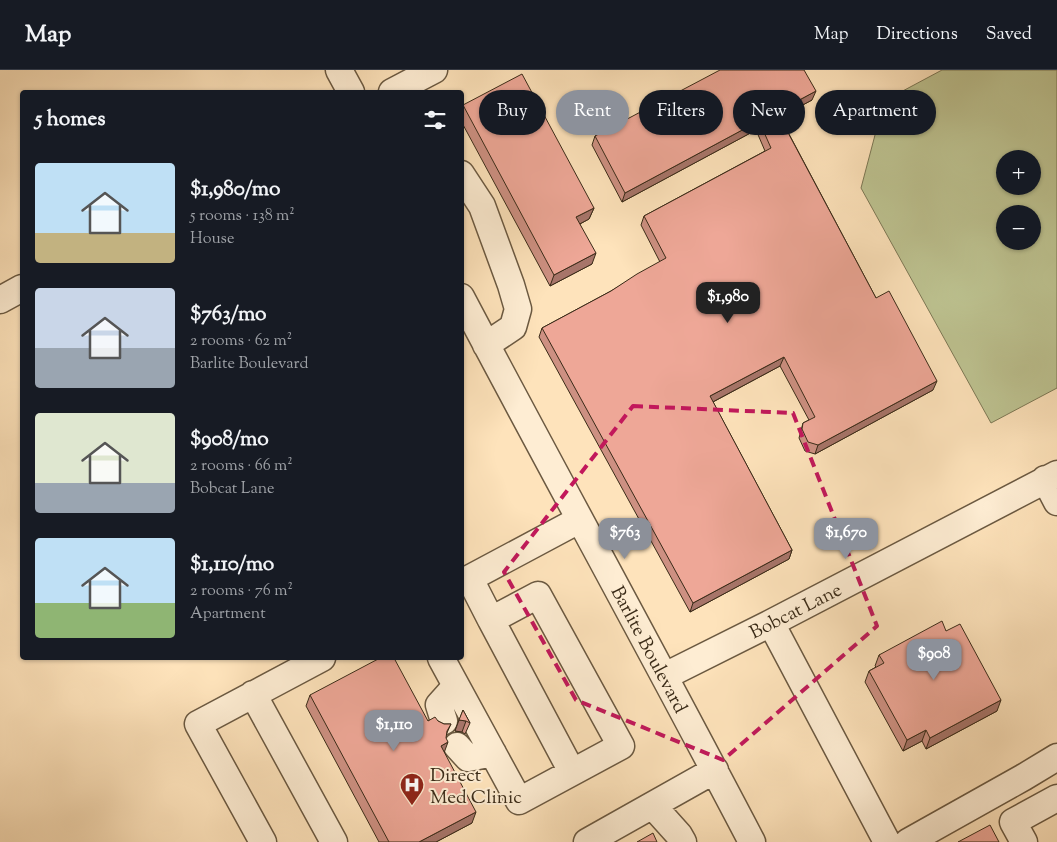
<!DOCTYPE html>
<meta charset="utf-8">
<style>
:root{--surface:#171b24;--page:#242831;--text:#f1f3f6;--muted:#9ea1a6;--line:#363941;--accent:#8c9099}
body{margin:0;font-family:"Sorts Mill Goudy",serif;background:var(--page);color:var(--text);height:100vh;display:flex;flex-direction:column;font-size:19px;white-space:nowrap}
*{box-sizing:border-box;margin:0}
p{font-size:16px;color:var(--muted)}
.icon{flex:none;width:28px;height:28px;fill:none;stroke:currentColor;stroke-width:2;stroke-linecap:round;stroke-linejoin:round}
.map{position:relative;flex:1;overflow:hidden}
.details{position:absolute;left:20px;top:20px;width:444px;height:570px;display:flex;flex-direction:column;background:var(--surface);border-radius:5px;box-shadow:0 1px 4px #0004}
.details>*{flex:none}
.banner{position:absolute;left:479px;top:20px;width:475px;height:45px;display:flex;gap:10px}
.buttons{position:absolute;left:996px;top:80px;display:grid;gap:10px}
.buttons a{display:grid;place-items:center;width:45px;height:45px;border-radius:50%;background:var(--surface);box-shadow:0 1px 4px #0004;font-size:25px}
.price{position:absolute;translate:-50% -42px;padding:0 11px;border-radius:10px;background:var(--accent);color:#fff;font-size:16px;line-height:32px;filter:drop-shadow(0 1px 2px #0008)}
.price::after{content:'';position:absolute;left:50%;top:30px;width:15px;height:11px;margin-left:-8px;background:inherit;clip-path:polygon(0 0,100% 0,50% 100%)}
.price.on{background:#222;color:#fff}
ul{padding:0;list-style:none}
li{display:flex;align-items:center;gap:15px;height:125px;padding:0 15px}
li span{display:grid;place-items:center;flex:none;width:140px;height:100px;border-radius:5px;color:#555}
li>.icon{margin-inline-start:auto}
span .icon{width:60px;height:60px;fill:#fffc;stroke-width:1}
li b{font-size:21px}
h2{display:flex;justify-content:space-between;align-items:center;height:60px;padding:0 15px;font-size:21px}
.chip{padding:0 18px;border-radius:22px;background:var(--surface);box-shadow:0 1px 4px #0004;font-size:18px;line-height:45px}
.chip.on{background:var(--accent);color:#fff}
header{display:flex;align-items:center;gap:30px;box-sizing:border-box;height:70px;padding:0 25px;background:var(--surface);border-bottom:1px solid var(--line)}
header strong{font-size:24px}
nav{display:flex;gap:28px;margin-inline-start:auto;font-size:18px}
.map>svg:first-child{display:block}
</style>
<header>
<strong>Map</strong>
<nav><a>Map</a><a>Directions</a><a>Saved</a></nav>
</header>
<div class="map">
<svg width="1057" height="772" viewBox="0 0 1057 772">
<rect width="100%" height="100%" fill="#fee3bb"/>
<filter id="stains"><feTurbulence type="fractalNoise" baseFrequency=".004" numOctaves="4"/><feColorMatrix values="0 0 0 0 .2 0 0 0 0 .09 0 0 0 0 .02 0 0 0 .5 -.17"/></filter>
<radialGradient id="worn" r=".72"><stop offset=".6" stop-color="#630" stop-opacity="0"/><stop offset="1" stop-color="#630" stop-opacity=".3"/></radialGradient>
<!-- green -->
<path fill="#bec492" stroke="#7c7855" fill-rule="evenodd" d="M 942,0 L 1057,0 L 1057,318 L 991,353 L 861,118 L 884,31 ZM 1005,89 L 1032,89 L 1032,116 L 1005,116 ZM 1005,144 L 1032,144 L 1032,171 L 1005,171 Z"/>
<g fill="none" stroke-linecap="round" stroke-linejoin="round">
<defs>
<path id="minor" d="M 339,0 L 351,22
M 392,22 L 434,0
M 461,104 L 482,136 L 511,215 L 518,239 L 513,257 L 486,275
M 461,227 C 557,409 657,590 752,772
M 0,230 L 22,218
M 1045,409 L 1057,432
M 461,513 L 579,450
M 491,550 L 572,702
M 771,553 L 887,772
M 441,588 L 519,731 L 621,676 L 538,525 L 491,550 L 470,509
M 665,606 L 771,553 L 1057,404
M 253,624 L 334,772
M 444,651 L 439,635 L 456,616
M 457,676 L 468,688 L 493,683
M 653,736 L 679,765 L 683,772
M 263,772 L 198,654 L 322,588
M 587,772 L 715,700
M 908,772 L 1024,707 L 1057,687
M 1024,772 L 1013,752 L 1057,728"/>
</defs>
<!-- minor casing -->
<use href="#minor" stroke="#6b5941" stroke-width="29"/>
<!-- minor -->
<use href="#minor" stroke="#feedd3" stroke-width="26"/>
</g>
<!-- wall -->
<path fill="#cd9082" stroke="#3a2b18" d="M 812,30 L 780,47 L 876,228 L 933,320 L 815,384 L 805,381 L 799,368 L 803,353 L 809,350 L 780,296 L 713,332 L 792,480 L 789,489 L 690,542 L 539,267 L 542,258 L 611,221 L 660,192 L 641,155 L 644,146 L 765,81 L 756,60 L 622,132 L 592,75 L 595,66 Z
M 463,35 L 594,138 L 589,149 L 580,154 L 592,194 L 550,216 L 461,51 L 461,39 Z
M 946,561 L 997,641 L 926,679 L 922,671 L 903,681 L 865,612 L 869,601 L 876,597 L 875,596 L 879,585 Z
M 310,625 L 428,651 L 438,651 L 444,654 L 451,654 L 446,665 L 444,683 L 472,753 L 436,772 L 379,772 L 306,636 Z
M 463,640 L 470,653 L 465,664 L 462,662 L 455,661 Z"/>
<!-- shaded-wall -->
<path fill="#a7756a" stroke="#3a2b18" d="M 816,21 L 812,30 L 773,51 L 777,42 Z
M 759,51 L 756,60 L 622,132 L 625,123 Z
M 594,138 L 589,149 L 572,158 L 576,147 Z
M 596,183 L 592,194 L 550,216 L 554,205 Z
M 784,287 L 780,296 L 707,335 L 710,326 Z
M 937,311 L 933,320 L 815,384 L 818,375 Z
M 792,480 L 789,489 L 690,542 L 693,533 Z
M 1001,630 L 997,641 L 926,679 L 930,668 Z
M 459,650 L 466,651 L 462,662 L 455,661 Z
M 926,660 L 922,671 L 903,681 L 907,670 Z
M 448,672 L 444,683 L 441,676 Z
M 476,742 L 472,753 L 436,772 L 419,772 Z"/>
<!-- building -->
<path fill="#eea797" stroke="#3a2b18" d="M 720,0 L 804,0 L 816,21 L 777,42 L 876,228 L 889,221 L 937,311 L 818,375 L 808,372 L 802,359 L 803,353 L 815,347 L 784,287 L 710,326 L 792,480 L 693,533 L 542,258 L 611,221 L 637,204 L 666,188 L 644,146 L 771,78 L 759,51 L 625,123 L 595,66 Z
M 522,4 L 594,138 L 576,147 L 596,183 L 554,205 L 463,35 Z
M 942,551 L 946,561 L 960,554 L 1001,630 L 930,668 L 926,660 L 907,670 L 869,601 L 884,593 L 879,585 Z
M 380,588 L 394,588 L 428,651 L 435,647 L 438,651 L 444,654 L 451,654 L 447,661 L 446,668 L 448,672 L 441,676 L 476,742 L 419,772 L 389,772 L 310,625 Z
M 463,640 L 470,653 L 466,651 L 459,650 Z
M 990,755 L 999,772 L 958,772 Z
M 653,763 L 657,772 L 637,772 Z"/>
<!-- marked area -->
<path fill="none" stroke="#c2185b" stroke-width="4" stroke-dasharray="10 6" stroke-linejoin="round" d="M 633,336 L 793,343 L 877,556 L 723,690 L 576,630 L 504,502 Z"/>
<!-- icons -->
<defs>
<symbol id="hospital-pin" viewBox="-11 -11 22 30"><path d="M0 17L-7.5 6A9.5 9.5 0 1 1 7.5 6Z" fill="#8f2418" stroke="#feedd3"/><path d="M-5-5h3v3.5h4V-5h3V5h-3V1.5h-4V5h-3Z" fill="#fff"/></symbol>
</defs>
<g fill-rule="evenodd">
<use href="#hospital-pin" x="398" y="701" width="28" height="38"/>
</g>
<g text-anchor="middle" stroke-width="4" stroke-linejoin="round" paint-order="stroke">
<!-- street labels -->
<g font-size="19" fill="#3a2b18" stroke="#feedd3">
<text transform="translate(795 540) rotate(-27)" y="7">Bobcat Lane</text>
<text transform="translate(650 579) rotate(62)" y="7">Barlite Boulevard</text>
</g>
<!-- poi labels -->
<g font-size="19" fill="#3a2b18" stroke="#feedd3" text-anchor="start">
<text x="430" y="711">Direct<tspan x="430" dy="22">Med Clinic</tspan></text>
</g>
</g>
<rect width="100%" height="100%" filter="url(#stains)"/>
<rect width="100%" height="100%" fill="url(#worn)"/>
</svg>
<div class="buttons">
<a>+</a>
<a>−</a>
</div>
<b class="price on" style="left:728px;top:254px">$1,980</b>
<b class="price" style="left:625px;top:490px">$763</b>
<b class="price" style="left:846px;top:490px">$1,670</b>
<b class="price" style="left:934px;top:611px">$908</b>
<b class="price" style="left:394px;top:682px">$1,110</b>
<div class="banner">
<a class="chip">Buy</a>
<a class="chip on">Rent</a>
<a class="chip">Filters</a>
<a class="chip">New</a>
<a class="chip">Apartment</a>
</div>
<section class="details">
<h2>5 homes<svg class="icon" aria-label="filters" viewBox="0 0 24 24"><path d="M4 7h16M4 17h16"/><circle cx="9" cy="7" r="2"/><circle cx="15" cy="17" r="2"/></svg></h2>
<ul>
<li><span style="background:linear-gradient(#bfe0f5 70%,#c2b280 0)"><svg class="icon" aria-label="home" viewBox="0 0 24 24"><path d="M3 11l9-7 9 7M6 9v11h12V9"/></svg></span><div><b>$1,980/mo</b><p>5 rooms · 138 m²</p><p>House</p></div></li>
<li><span style="background:linear-gradient(#c9d6e8 60%,#9aa5b1 0)"><svg class="icon" aria-label="home" viewBox="0 0 24 24"><path d="M3 11l9-7 9 7M6 9v11h12V9"/></svg></span><div><b>$763/mo</b><p>2 rooms · 62 m²</p><p>Barlite Boulevard</p></div></li>
<li><span style="background:linear-gradient(#dfe7d0 70%,#9aa5b1 0)"><svg class="icon" aria-label="home" viewBox="0 0 24 24"><path d="M3 11l9-7 9 7M6 9v11h12V9"/></svg></span><div><b>$908/mo</b><p>2 rooms · 66 m²</p><p>Bobcat Lane</p></div></li>
<li><span style="background:linear-gradient(#bfe0f5 65%,#8fb573 0)"><svg class="icon" aria-label="home" viewBox="0 0 24 24"><path d="M3 11l9-7 9 7M6 9v11h12V9"/></svg></span><div><b>$1,110/mo</b><p>2 rooms · 76 m²</p><p>Apartment</p></div></li>
</ul>
</section>
</div>
